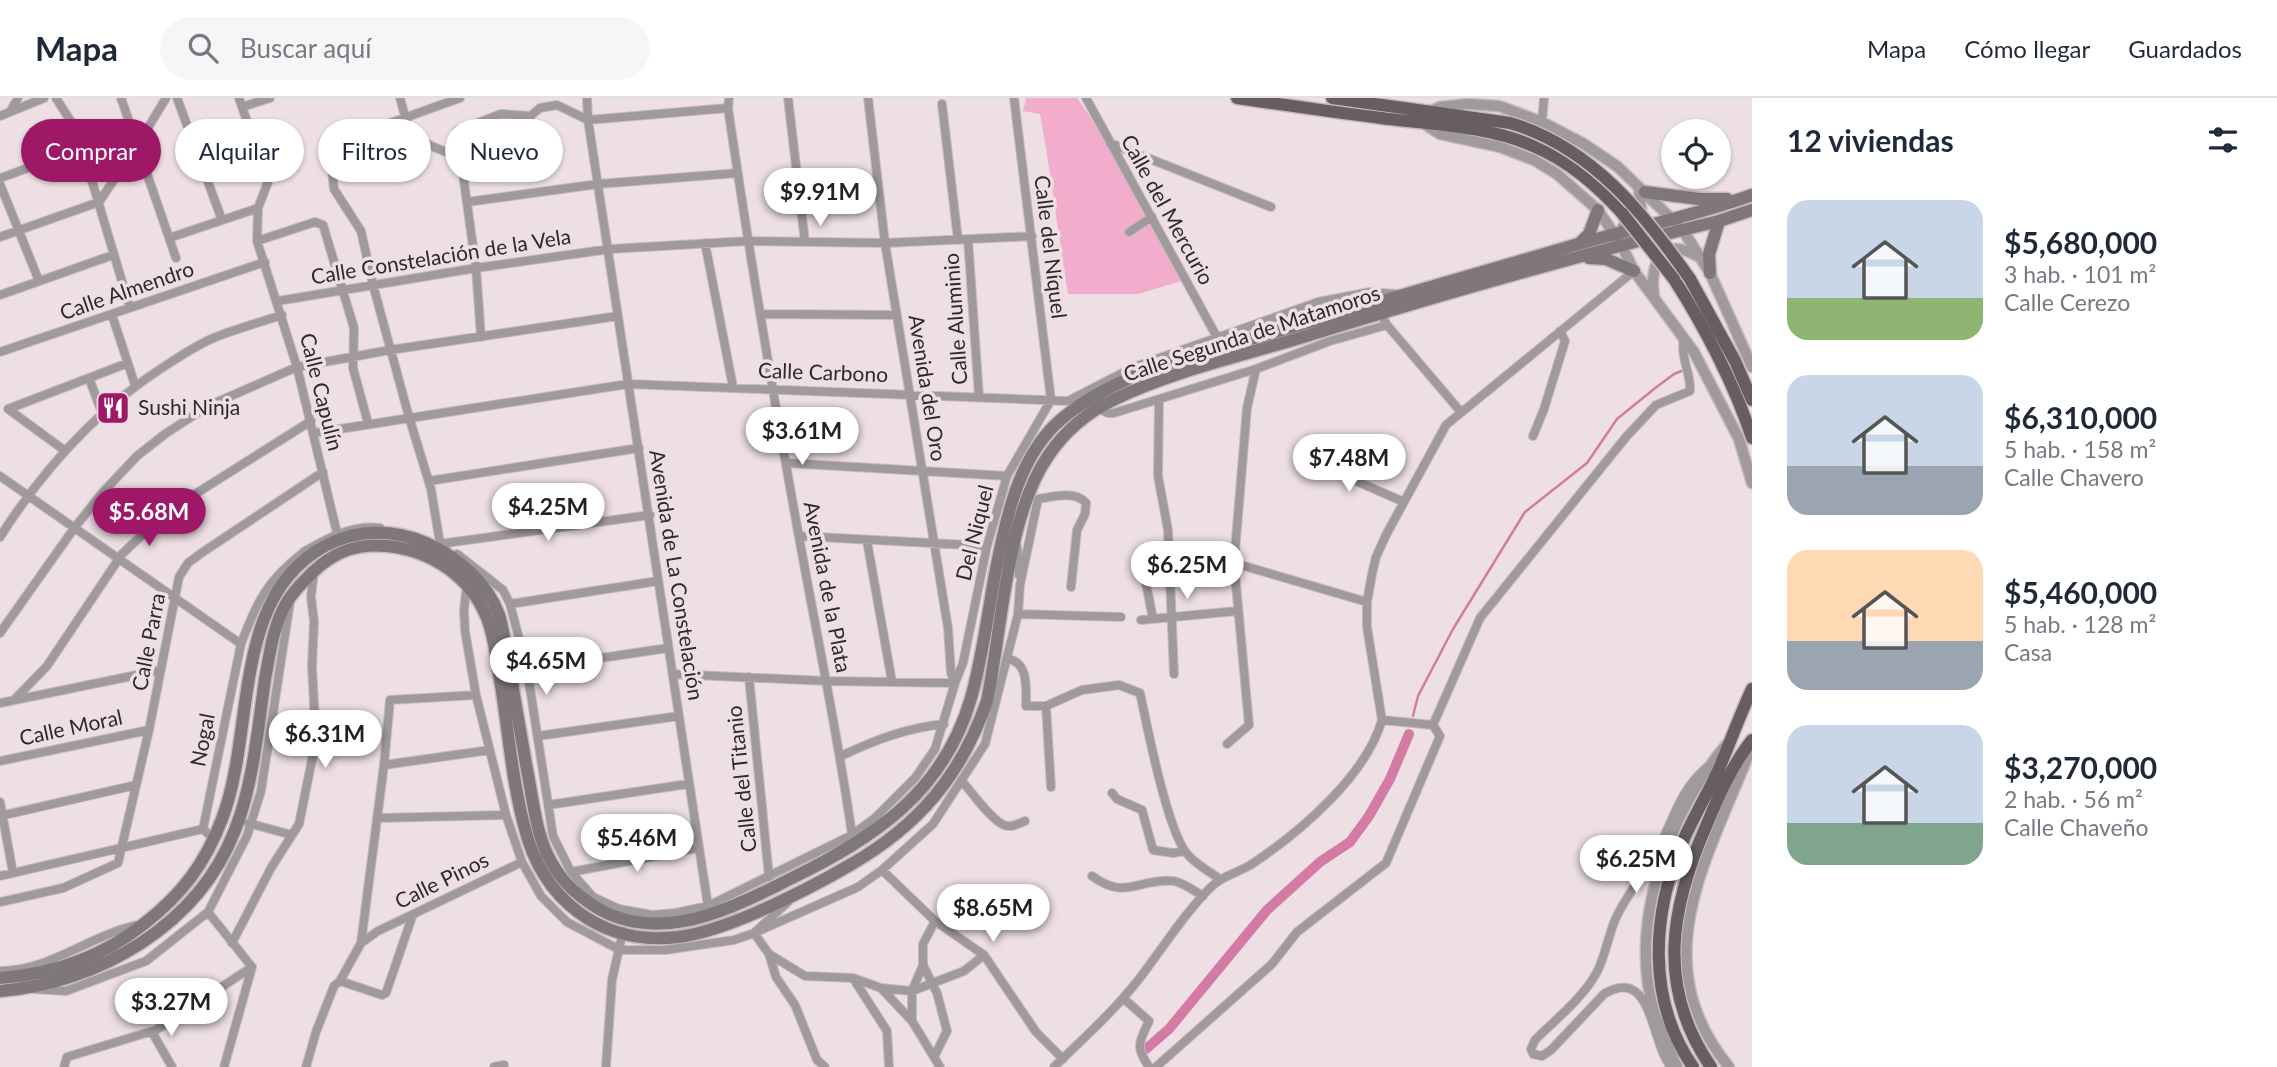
<!DOCTYPE html>
<html lang="es">
<meta charset="utf-8">
<style>
:root{--surface:#fff;--page:#f6f6f7;--text:#1f2937;--muted:#747a83;--line:#e0e1e3;--accent:#9e1867}
body{margin:0;font-family:Lato,sans-serif;background:var(--page);color:var(--text);height:100vh;display:flex;flex-direction:column;font-size:26px;white-space:nowrap}
*{box-sizing:border-box;margin:0}
p{font-size:23px;color:var(--muted)}
.icon{flex:none;width:38px;height:38px;fill:none;stroke:currentColor;stroke-width:2;stroke-linecap:round;stroke-linejoin:round}
.map{position:relative;flex:1;overflow:hidden}
.sheet{display:flex;flex-direction:column;background:var(--surface);width:525px}
.sheet>*{flex:none}
.top-card{position:absolute;left:21px;top:21px;width:665px;height:63px;display:flex;gap:14px}
.buttons{position:absolute;left:1661px;top:21px;display:grid;gap:14px}
.buttons a{display:grid;place-items:center;width:70px;height:70px;border-radius:50%;background:var(--surface);box-shadow:0 2px 5px #0004;font-size:35px}
.price{position:absolute;translate:-50% -60px;padding:0 16px;border-radius:24px;background:#fff;color:#222;font-size:23px;line-height:46px;filter:drop-shadow(0 2px 4px #0008)}
.price::after{content:'';position:absolute;left:50%;top:42px;width:21px;height:16px;margin-left:-10px;background:inherit;clip-path:polygon(0 0,100% 0,50% 100%)}
.price.active{background:var(--accent);color:#fff}
ul{padding:0;list-style:none}
li{display:flex;align-items:center;gap:21px;height:175px;padding:0 35px}
li span{display:grid;place-items:center;flex:none;width:196px;height:140px;border-radius:21px;color:#555}
li>.icon{margin-inline-start:auto}
span .icon{width:84px;height:84px;fill:#fffc;stroke-width:1}
li b{font-size:30px}
h2{display:flex;justify-content:space-between;align-items:center;height:84px;padding:0 35px;font-size:30px}
.chip{padding:0 24px;border-radius:32px;background:var(--surface);box-shadow:0 2px 5px #0004;font-size:24px;line-height:63px}
.chip.active{background:var(--accent);color:#fff}
header{display:flex;align-items:center;gap:42px;box-sizing:border-box;height:98px;padding:0 35px;background:var(--surface);border-bottom:2px solid var(--line)}
header strong{font-size:33px}
nav{display:flex;gap:38px;margin-inline-start:auto;font-size:24px}
.search{width:490px;height:63px;background:var(--page);display:flex;align-items:center;gap:18px;box-sizing:border-box;padding:0 24px;border-radius:38px;color:var(--muted);font-size:26px}
main{display:flex;flex:1;min-height:0}
.map>svg:first-child{display:block}
</style>
<header>
<strong>Mapa</strong>
<div class="search"><svg class="icon" aria-label="search" viewBox="0 0 24 24"><circle cx="10" cy="10" r="6"/><path d="M15 15l6 6"/></svg>Buscar aquí</div>
<nav><a>Mapa</a><a>Cómo llegar</a><a>Guardados</a></nav>
</header>
<main>
<div class="map">
<svg width="1752" height="969" viewBox="0 0 1752 969">
<rect width="100%" height="100%" fill="#eddfe4"/>
<!-- green -->
<path fill="#f1adcb" d="M 1026,0 L 1077,0 L 1091,20 L 1185,182 L 1138,196 L 1068,196 C 1058,135 1051,75 1040,16 L 1023,13 Z"/>
<g fill="none" stroke-linecap="round" stroke-linejoin="round">
<!-- stream -->
<path stroke="#d37ba5" stroke-width="2.5" d="M 1413,618 L 1418,598 L 1453,531 L 1525,414 L 1587,365 L 1617,321 L 1654,291 L 1674,276 L 1684,272"/>
<!-- canal -->
<path stroke="#d37ba5" stroke-width="10" d="M 1146,951 L 1169,931 L 1267,812 L 1320,764 L 1350,744 L 1369,718 L 1390,681 L 1409,636"/>
<defs>
<path id="minor" d="M 56,0 L 77,33 L 130,210
M 121,0 L 176,160
M 177,0 L 222,122
M 239,0 L 268,84 L 258,110 L 257,143 L 297,269 L 337,435
M 400,0 C 411,42 412,40 451,56 L 522,25 L 540,10 L 557,7 L 588,22 L 728,10
M 587,0 L 588,22 L 708,808
M 729,0 L 728,10 C 749,153 773,297 799,439 C 817,539 838,637 852,737
M 788,0 L 805,144
M 868,0 L 885,145 L 948,530 L 951,575 L 955,585
M 1086,0 L 1218,241
M 942,6 L 958,142
M 242,9 L 270,0
M 10,14 L 18,0
M 0,18 L 44,0
M 1542,24 L 1544,0
M 387,27 L 413,40
M 1110,45 L 1271,109
M 0,80 C 33,69 51,57 87,67
M 0,86 L 39,183
M 467,104 L 598,86 L 738,75
M 1129,134 L 1152,119
M 0,139 L 99,104 L 137,48 L 166,0
M 169,140 L 258,110
M 968,141 L 979,299
M 257,143 L 315,124 L 323,127 L 354,230 L 353,270 L 368,325
M 705,145 L 733,289
M 0,197 L 113,157
M 278,203 L 476,170 L 610,151 L 748,143 L 885,145 L 1032,138
M 1379,212 L 1387,227 L 1460,313
M 761,216 L 897,217
M 112,217 L 135,287
M 481,239 L 476,170 L 457,33 L 501,16 L 531,18
M 0,254 L 265,164
M 89,280 L 102,315
M 1159,301 L 1158,378 L 1168,432 L 1174,576
M 1095,309 L 1108,315 L 1114,315 L 1256,271 L 1330,243 L 1387,227
M 314,335 L 628,286 L 1068,303 L 1134,269 L 1318,204 L 1370,194 L 1396,196
M 1533,338 L 1544,311 L 1565,243 L 1560,233
M 64,352 L 8,311 L 128,265
M 1311,356 L 1340,376 L 1404,404
M 787,365 L 1007,378
M 0,378 L 241,546 C 258,501 267,483 305,453 L 309,458
M 429,383 L 639,350
M 799,438 L 987,448
M 0,439 C 44,370 96,312 165,268 C 182,257 198,246 216,239 C 238,230 261,224 282,217
M 867,443 L 892,584
M 439,446 L 650,417
M 1017,448 L 1019,477
M 446,449 L 440,445 L 431,391 L 409,319 L 373,187 L 361,133 L 334,91 L 330,52 L 340,43 L 460,0
M 305,453 C 330,439 351,427 380,430
M 457,456 L 503,492 L 510,506 L 527,571 L 553,738 L 571,774 L 593,799 L 619,811 L 652,817 L 676,815 L 708,808 L 852,737 L 875,720 L 915,680 L 935,651 L 955,585 L 963,565 L 987,448 L 1007,378 L 1051,302 L 1014,0
M 1234,465 L 1367,504
M 1144,475 L 1153,521
M 467,486 L 464,512 L 465,533 L 476,597 L 506,717 L 522,764 L 541,798 L 567,824 L 620,852 L 665,852 L 734,842 L 754,835 L 858,789 L 882,772 L 933,726 L 985,646 L 1018,516 L 1020,487 L 1038,401 C 1053,399 1074,392 1086,405 L 1085,416 L 1077,432 L 1071,489
M 510,506 L 658,483
M 1018,516 L 1121,519
M 1141,522 L 1237,513
M 0,535 L 75,429 L 104,393 L 137,358 L 165,336 L 208,308 L 297,269 L 390,252 L 618,218
M 1008,561 C 1029,564 1026,591 1026,608 L 1046,608 L 1051,689
M 527,571 L 668,550
M 673,576 L 827,583 L 955,585
M 749,579 L 769,779
M 476,597 L 390,602 L 384,667 L 361,845 L 378,833 L 522,764
M 14,602 L 47,568 L 122,456 L 159,421 L 181,405 L 311,323
M 0,605 L 161,572
M 1046,608 L 1082,592 L 1119,587 L 1140,595 C 1147,627 1168,738 1189,758 C 1197,767 1210,774 1220,781
M 1382,622 L 1433,627
M 538,638 L 679,618
M 1227,646 L 1249,627 L 1234,465 L 1247,310 L 1256,271
M 841,658 C 875,642 906,630 944,626
M 0,663 L 149,632
M 384,667 L 490,652
M 961,682 C 971,693 991,722 1004,727 C 1011,730 1018,726 1025,723
M 1112,695 L 1117,701 L 1142,712 L 1153,752 L 1173,755 L 1185,753
M 0,704 L 13,775
M 548,707 L 688,686
M 0,718 L 136,687
M 378,720 L 506,717
M 248,725 L 292,737
M 214,741 L 203,731 L 241,546
M 882,772 L 935,823 L 984,857 L 1036,934 L 1063,961
M 571,774 L 698,750
M 0,778 L 203,731
M 1092,778 C 1126,803 1138,780 1173,783 C 1183,784 1194,793 1203,798
M 0,804 L 63,790 L 118,765 L 149,632 L 179,479 L 188,465 L 203,454 L 323,374
M 788,804 L 754,835 L 769,856 L 776,879 L 795,907 L 817,962 L 825,969
M 208,814 L 252,869
M 232,845 L 271,770 L 299,726 L 316,642 L 312,568 L 314,523 L 311,499 L 314,473
M 769,856 L 805,878 L 853,880 L 881,890 L 912,923 L 940,969
M 0,873 C 50,873 90,837 138,827
M 853,880 L 887,933 L 889,969
M 340,883 L 382,897 L 386,895 L 413,816
M 881,890 L 912,893 L 964,873 L 984,857
M 32,891 L 66,893 L 146,863 L 208,814 L 247,738 L 261,693 L 290,504
M 1123,900 L 1149,923 C 1139,945 1135,948 1149,969
M 912,923 L 912,893 L 923,867
M 152,934 L 172,969
M 934,959 L 947,933 L 937,895 L 923,867 L 923,846 L 935,823
M 64,969 L 67,959 L 156,932 L 252,869
M 224,969 L 252,869
M 306,969 L 316,934 L 334,888 L 340,883 L 361,845
M 494,969 L 504,967
M 606,969 L 612,882 L 623,833
M 1054,969 C 1083,941 1114,913 1139,881 C 1163,850 1183,817 1211,789 C 1223,777 1238,775 1252,766 C 1300,734 1366,678 1382,622 L 1367,529 L 1367,504 L 1372,476 L 1376,459 L 1386,437 L 1446,327 L 1634,173
M 1156,969 L 1272,866 L 1297,834 L 1386,765 L 1440,638 L 1433,627 L 1480,520 L 1626,339 L 1656,307 L 1690,293 C 1691,273 1680,262 1684,239
M 1671,969 C 1650,944 1653,867 1604,896 L 1551,952 L 1542,958 L 1533,956 L 1531,951 L 1535,942 C 1556,921 1583,900 1597,874 C 1605,858 1608,839 1615,822 C 1626,797 1644,777 1657,753 C 1673,723 1679,693 1706,670"/>
<path id="tertiary" d="M 1431,13 L 1440,9 L 1468,6 L 1499,8 L 1542,24 L 1584,46 L 1618,69 L 1682,131 L 1710,175 L 1752,269
M 1423,25 L 1440,36 L 1500,49 L 1534,62 L 1557,76 L 1598,112 L 1622,148 L 1634,173 L 1694,254 L 1739,341 L 1752,385
M 1623,129 L 1630,124 L 1641,112 L 1639,89
M 1654,198 C 1649,167 1662,137 1697,158
M 1677,969 C 1669,950 1659,930 1653,910 C 1629,822 1670,713 1727,646
M 1729,969 C 1645,866 1704,767 1746,663 L 1751,647"/>
<path id="secondary" d="M 1645,94 L 1699,101 L 1727,101
M 1580,145 L 1589,136 L 1598,112
M 1589,160 L 1606,161 L 1634,173
M 1710,175 L 1709,156 L 1719,123
M 0,880 C 54,876 103,859 145,825 C 182,796 205,766 222,721 C 256,633 230,499 325,448 C 357,431 392,431 426,445 C 458,459 487,484 499,517 C 504,533 506,552 509,568 C 515,603 521,637 527,672 C 534,706 536,743 556,772 C 565,786 580,799 594,808 C 628,830 671,829 708,817 C 737,808 765,794 792,780 C 875,739 944,694 971,600 C 983,558 988,513 996,471 C 1006,421 1018,363 1055,327 C 1110,275 1201,256 1272,235 C 1372,205 1474,177 1575,147 C 1634,130 1694,118 1752,97
M 0,893 C 99,884 198,828 235,732 C 253,687 258,630 265,581 C 270,555 273,527 287,504 C 294,492 304,483 314,473 C 335,453 358,445 387,448 C 431,452 471,479 487,520 C 494,537 496,557 499,575 C 508,626 511,678 524,727 C 542,802 601,848 678,839 C 727,833 807,792 850,767 C 918,728 961,678 987,603 C 1002,531 1006,419 1048,358 C 1065,333 1087,314 1115,301 C 1172,273 1245,257 1306,238 C 1443,196 1580,156 1719,123 L 1752,112"/>
<path id="primary" d="M 1237,0 C 1285,7 1333,14 1381,20 C 1429,26 1489,28 1533,48 C 1569,63 1596,87 1622,115
M 1332,0 L 1510,25
M 1674,181 C 1704,228 1735,287 1752,340
M 1690,181 L 1735,263 L 1752,302
M 1693,969 C 1646,901 1652,815 1683,743 C 1694,718 1708,695 1719,671 C 1730,644 1740,617 1752,591
M 1711,969 C 1656,889 1670,810 1707,726 C 1719,697 1732,667 1752,642"/>
</defs>
<!-- minor casing -->
<use href="#minor" stroke="#c7bbbf" stroke-width="10"/>
<!-- tertiary casing -->
<use href="#tertiary" stroke="#c7bbbf" stroke-width="13"/>
<!-- secondary casing -->
<use href="#secondary" stroke="#c7bbbf" stroke-width="15"/>
<!-- primary casing -->
<use href="#primary" stroke="#c7bbbf" stroke-width="15"/>
<!-- minor -->
<use href="#minor" stroke="#a09a9c" stroke-width="8"/>
<!-- tertiary -->
<use href="#tertiary" stroke="#a09a9c" stroke-width="10"/>
<!-- secondary -->
<use href="#secondary" stroke="#7f777a" stroke-width="12"/>
<!-- primary -->
<use href="#primary" stroke="#685e62" stroke-width="12"/>
<defs>
<path id="primary-bridge" d="M 1510,25 C 1591,49 1644,115 1690,181
M 1622,115 L 1674,181"/>
</defs>
<!-- primary-bridge casing -->
<use href="#primary-bridge" stroke="#c7bbbf" stroke-width="15" stroke-linecap="butt"/>
<!-- primary-bridge -->
<use href="#primary-bridge" stroke="#685e62" stroke-width="12"/>
</g>
<!-- icons -->
<defs>
<symbol id="restaurant-square" viewBox="-11 -11 22 22"><rect x="-9" y="-9" width="18" height="18" rx="4" fill="#9e1867" stroke="#eddfe4"/><path d="M-5-6h1v4h1v-4h1v4h1v-4h1v5L-1.5 .5V6h-2V.5L-5-1ZM5-6V6H3V1.5H1.5Q1.5-4 5-6Z" fill="#fff"/></symbol>
</defs>
<g fill-rule="evenodd">
<use href="#restaurant-square" x="94" y="291" width="38" height="38"/>
</g>
<g text-anchor="middle" stroke-width="7" stroke-linejoin="round" paint-order="stroke">
<!-- street labels -->
<g font-size="21" fill="#2e292b" stroke="#eddfe4">
<text transform="translate(1167 112) rotate(61)" y="7">Calle del Mercurio</text>
<text transform="translate(1050 149) rotate(83)" y="7">Calle del Níquel</text>
<text transform="translate(441 159) rotate(-9)" y="7">Calle Constelación de la Vela</text>
<text transform="translate(127 193) rotate(-19)" y="7">Calle Almendro</text>
<text transform="translate(956 221) rotate(-94)" y="7">Calle Aluminio</text>
<text transform="translate(1252 236) rotate(-18)" y="7">Calle Segunda de Matamoros</text>
<text transform="translate(823 275) rotate(2)" y="7">Calle Carbono</text>
<text transform="translate(927 290) rotate(81)" y="7">Avenida del Oro</text>
<text transform="translate(321 294) rotate(76)" y="7">Calle Capulín</text>
<text transform="translate(975 435) rotate(-76)" y="7">Del Niquel</text>
<text transform="translate(676 477) rotate(81)" y="7">Avenida de La Constelación</text>
<text transform="translate(827 489) rotate(79)" y="7">Avenida de la Plata</text>
<text transform="translate(149 544) rotate(-79)" y="7">Calle Parra</text>
<text transform="translate(71 630) rotate(-12)" y="7">Calle Moral</text>
<text transform="translate(203 642) rotate(-79)" y="7">Nogal</text>
<text transform="translate(742 681) rotate(-96)" y="7">Calle del Titanio</text>
<text transform="translate(442 783) rotate(-26)" y="7">Calle Pinos</text>
</g>
<!-- poi labels -->
<g font-size="21" fill="#2e292b" stroke="#eddfe4" text-anchor="start">
<text x="138" y="317">Sushi Ninja</text>
</g>
</g>
</svg>
<div class="buttons">
<a><svg class="icon" aria-label="locate" viewBox="0 0 24 24"><circle cx="12" cy="12" r="6"/><path d="M12 2v4M12 18v4M2 12h4M18 12h4"/></svg></a>
</div>
<b class="price" style="left:820px;top:130px">$9.91M</b>
<b class="price" style="left:802px;top:369px">$3.61M</b>
<b class="price" style="left:1349px;top:396px">$7.48M</b>
<b class="price" style="left:548px;top:445px">$4.25M</b>
<b class="price active" style="left:149px;top:450px">$5.68M</b>
<b class="price" style="left:1187px;top:503px">$6.25M</b>
<b class="price" style="left:546px;top:599px">$4.65M</b>
<b class="price" style="left:325px;top:672px">$6.31M</b>
<b class="price" style="left:637px;top:776px">$5.46M</b>
<b class="price" style="left:1636px;top:797px">$6.25M</b>
<b class="price" style="left:993px;top:846px">$8.65M</b>
<b class="price" style="left:171px;top:940px">$3.27M</b>
<div class="top-card">
<a class="chip active">Comprar</a>
<a class="chip">Alquilar</a>
<a class="chip">Filtros</a>
<a class="chip">Nuevo</a>
</div>
</div>
<section class="sheet">
<h2>12 viviendas<svg class="icon" aria-label="filters" viewBox="0 0 24 24"><path d="M4 7h16M4 17h16"/><circle cx="9" cy="7" r="2"/><circle cx="15" cy="17" r="2"/></svg></h2>
<ul>
<li><span style="background:linear-gradient(#c9d6e8 70%,#8fb573 0)"><svg class="icon" aria-label="home" viewBox="0 0 24 24"><path d="M3 11l9-7 9 7M6 9v11h12V9"/></svg></span><div><b>$5,680,000</b><p>3 hab. · 101 m²</p><p>Calle Cerezo</p></div></li>
<li><span style="background:linear-gradient(#c9d6e8 65%,#9aa5b1 0)"><svg class="icon" aria-label="home" viewBox="0 0 24 24"><path d="M3 11l9-7 9 7M6 9v11h12V9"/></svg></span><div><b>$6,310,000</b><p>5 hab. · 158 m²</p><p>Calle Chavero</p></div></li>
<li><span style="background:linear-gradient(#ffd9b3 65%,#9aa5b1 0)"><svg class="icon" aria-label="home" viewBox="0 0 24 24"><path d="M3 11l9-7 9 7M6 9v11h12V9"/></svg></span><div><b>$5,460,000</b><p>5 hab. · 128 m²</p><p>Casa</p></div></li>
<li><span style="background:linear-gradient(#c9d6e8 70%,#7fa58c 0)"><svg class="icon" aria-label="home" viewBox="0 0 24 24"><path d="M3 11l9-7 9 7M6 9v11h12V9"/></svg></span><div><b>$3,270,000</b><p>2 hab. · 56 m²</p><p>Calle Chaveño</p></div></li>
</ul>
</section>
</main>
